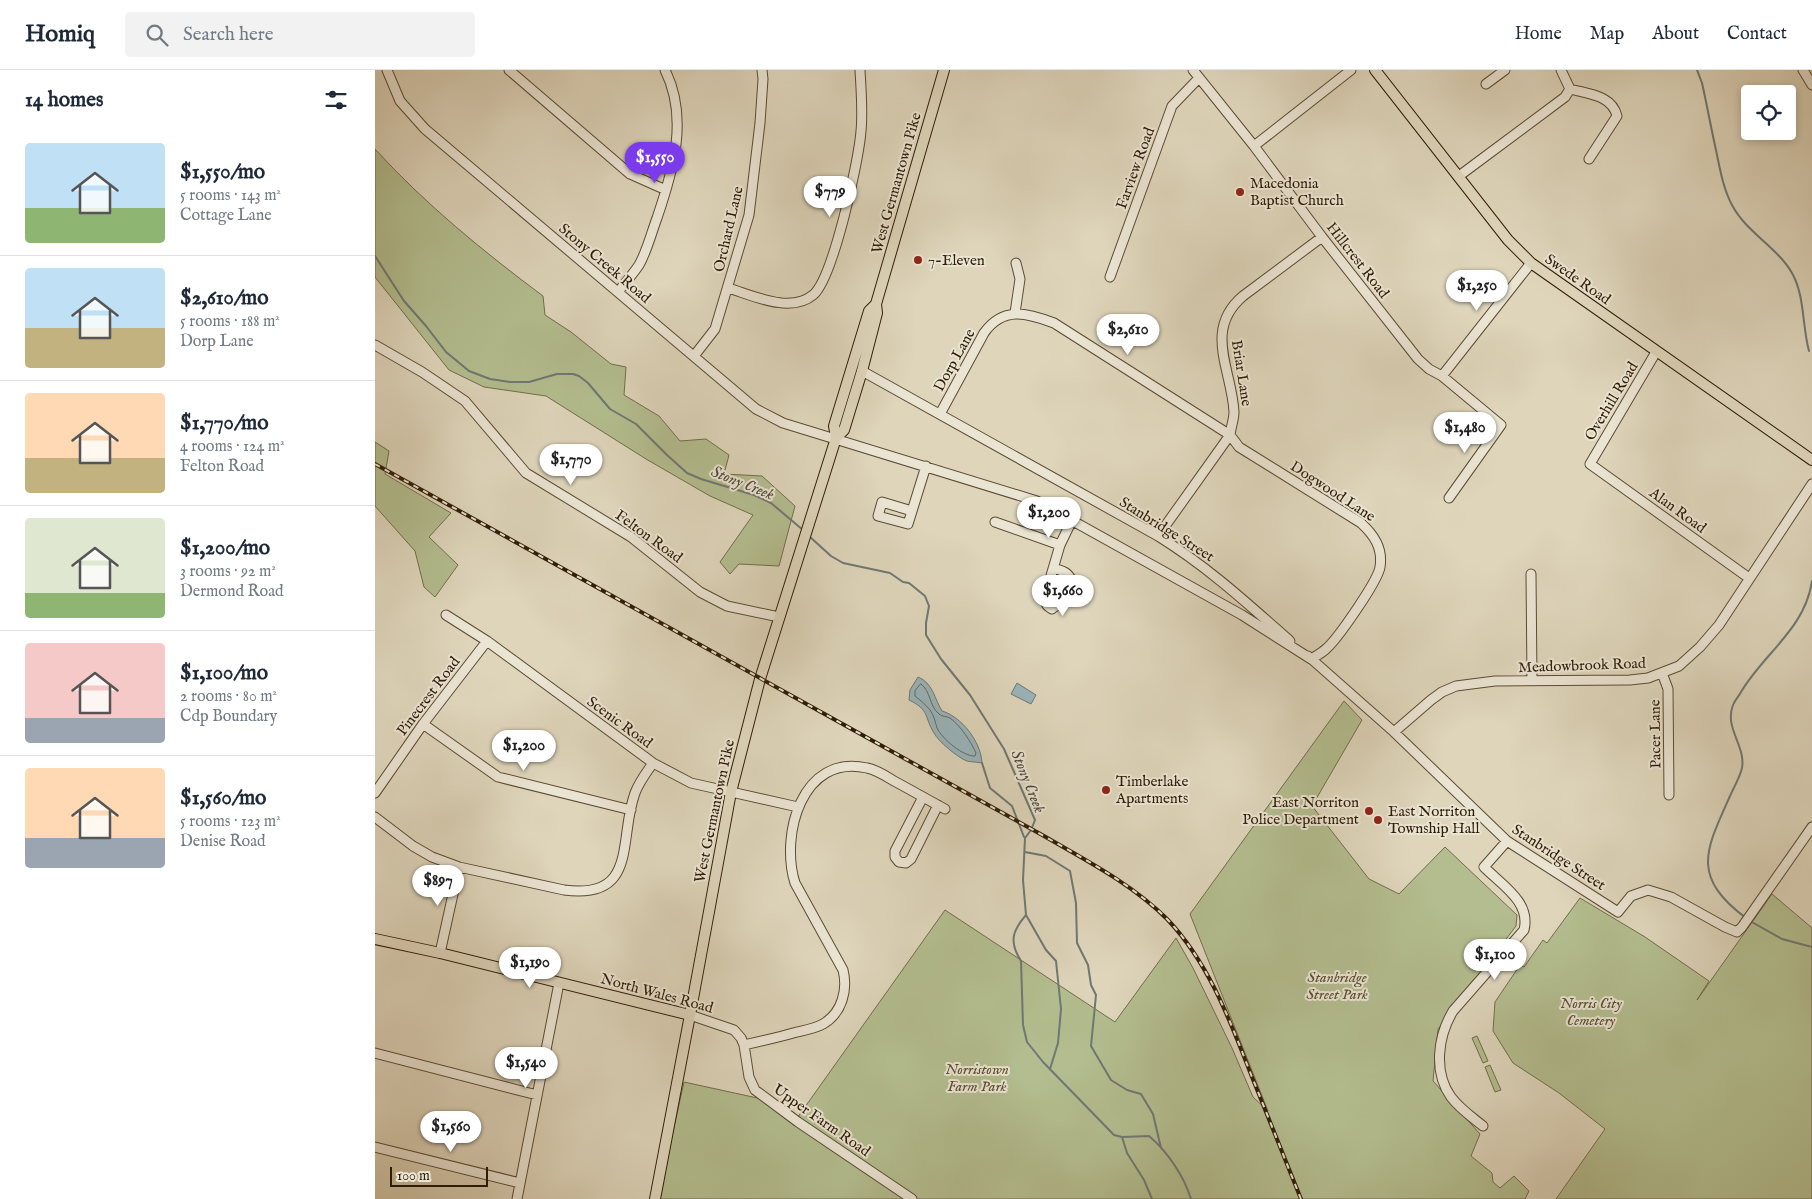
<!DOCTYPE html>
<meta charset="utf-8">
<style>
:root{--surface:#fff;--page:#f2f2f3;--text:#1f2937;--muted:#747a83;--line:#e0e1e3;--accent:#7c3aed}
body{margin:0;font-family:"IM FELL English",serif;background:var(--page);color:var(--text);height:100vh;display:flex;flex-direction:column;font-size:19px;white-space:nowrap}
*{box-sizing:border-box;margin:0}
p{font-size:16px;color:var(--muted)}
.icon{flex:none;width:28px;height:28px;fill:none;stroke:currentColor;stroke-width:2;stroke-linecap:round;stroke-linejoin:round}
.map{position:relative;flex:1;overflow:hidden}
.drawer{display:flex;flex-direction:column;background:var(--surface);width:375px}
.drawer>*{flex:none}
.buttons{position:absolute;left:1366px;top:15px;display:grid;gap:10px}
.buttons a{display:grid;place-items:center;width:55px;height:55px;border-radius:5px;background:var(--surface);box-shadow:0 2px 8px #0003;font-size:25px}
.scale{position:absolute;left:15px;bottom:12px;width:98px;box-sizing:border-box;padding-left:5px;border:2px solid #301d05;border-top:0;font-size:14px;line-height:18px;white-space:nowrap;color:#301d05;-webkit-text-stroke:4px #eae4d3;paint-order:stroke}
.price{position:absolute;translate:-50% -42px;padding:0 11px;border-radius:18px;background:#fff;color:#222;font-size:16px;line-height:32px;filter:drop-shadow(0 1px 2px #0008)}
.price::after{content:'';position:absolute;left:50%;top:30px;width:15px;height:11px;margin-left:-8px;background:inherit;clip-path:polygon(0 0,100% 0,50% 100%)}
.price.current{background:var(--accent);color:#fff}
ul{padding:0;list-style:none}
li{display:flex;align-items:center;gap:15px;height:125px;padding:0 25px}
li+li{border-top:1px solid var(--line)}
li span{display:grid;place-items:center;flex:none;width:140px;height:100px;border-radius:5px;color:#555}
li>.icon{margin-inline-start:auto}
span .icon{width:60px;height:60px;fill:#fffc;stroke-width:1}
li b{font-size:21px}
h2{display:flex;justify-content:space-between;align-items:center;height:60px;padding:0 25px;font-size:21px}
header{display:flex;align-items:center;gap:30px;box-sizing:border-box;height:70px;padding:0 25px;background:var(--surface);border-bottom:1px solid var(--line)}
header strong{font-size:24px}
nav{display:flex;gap:28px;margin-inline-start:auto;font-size:18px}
.search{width:350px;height:45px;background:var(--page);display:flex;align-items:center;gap:12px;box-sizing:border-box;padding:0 18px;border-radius:5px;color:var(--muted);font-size:19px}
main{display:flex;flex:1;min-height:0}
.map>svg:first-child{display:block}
</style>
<header>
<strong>Homiq</strong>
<div class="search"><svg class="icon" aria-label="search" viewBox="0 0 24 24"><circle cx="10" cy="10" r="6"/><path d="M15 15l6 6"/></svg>Search here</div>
<nav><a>Home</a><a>Map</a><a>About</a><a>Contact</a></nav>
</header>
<main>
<section class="drawer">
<h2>14 homes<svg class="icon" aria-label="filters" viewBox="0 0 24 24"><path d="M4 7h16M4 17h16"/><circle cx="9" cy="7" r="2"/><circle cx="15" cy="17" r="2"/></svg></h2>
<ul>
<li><span style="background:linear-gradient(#bfe0f5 65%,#8fb573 0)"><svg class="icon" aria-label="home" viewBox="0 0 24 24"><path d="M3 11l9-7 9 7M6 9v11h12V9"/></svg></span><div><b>$1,550/mo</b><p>5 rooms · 143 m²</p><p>Cottage Lane</p></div></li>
<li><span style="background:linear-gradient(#bfe0f5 60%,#c2b280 0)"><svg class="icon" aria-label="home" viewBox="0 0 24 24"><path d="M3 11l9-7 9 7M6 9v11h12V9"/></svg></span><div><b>$2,610/mo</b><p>5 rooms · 188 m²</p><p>Dorp Lane</p></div></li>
<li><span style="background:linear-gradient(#ffd9b3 65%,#c2b280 0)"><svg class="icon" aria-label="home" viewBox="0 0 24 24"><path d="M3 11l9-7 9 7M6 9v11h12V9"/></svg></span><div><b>$1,770/mo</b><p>4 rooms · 124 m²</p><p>Felton Road</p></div></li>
<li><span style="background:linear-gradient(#dfe7d0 75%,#8fb573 0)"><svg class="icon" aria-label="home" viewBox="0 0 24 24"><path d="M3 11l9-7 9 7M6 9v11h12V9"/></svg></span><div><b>$1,200/mo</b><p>3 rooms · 92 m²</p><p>Dermond Road</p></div></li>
<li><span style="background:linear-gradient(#f6c9c9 75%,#9aa5b1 0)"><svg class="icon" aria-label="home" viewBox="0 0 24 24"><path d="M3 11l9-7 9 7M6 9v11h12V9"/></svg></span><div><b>$1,100/mo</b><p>2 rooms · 80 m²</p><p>Cdp Boundary</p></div></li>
<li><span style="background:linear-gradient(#ffd9b3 70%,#9aa5b1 0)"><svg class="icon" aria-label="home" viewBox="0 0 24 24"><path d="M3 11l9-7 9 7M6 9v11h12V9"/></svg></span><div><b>$1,560/mo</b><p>5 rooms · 123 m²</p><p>Denise Road</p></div></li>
</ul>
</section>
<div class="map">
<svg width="1437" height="1129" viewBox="0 0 1437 1129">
<rect width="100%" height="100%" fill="#ded5bb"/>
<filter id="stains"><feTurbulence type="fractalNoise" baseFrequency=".004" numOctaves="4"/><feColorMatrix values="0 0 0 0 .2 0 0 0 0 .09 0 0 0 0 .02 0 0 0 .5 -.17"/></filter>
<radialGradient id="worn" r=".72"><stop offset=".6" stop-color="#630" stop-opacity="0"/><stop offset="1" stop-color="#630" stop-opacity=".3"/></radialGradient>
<!-- green -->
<path fill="#b3bd8f" stroke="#726d4a" d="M 0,79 C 50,134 109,182 168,226 L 170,245 L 196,262 L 236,294 L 251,297 L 249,325 L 284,346 L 305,371 L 331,369 L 354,385 L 349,404 L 387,406 L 420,436 L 404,496 L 364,494 L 355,504 L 345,492 L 378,445 L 335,426 L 271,389 L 171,326 L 109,317 L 74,300 L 0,207 Z
M 0,372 L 14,381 L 10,404 L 76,443 L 54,467 L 83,495 L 60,527 L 49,517 L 40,481 L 0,436 Z
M 969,631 L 987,650 L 937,736 L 994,809 L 1024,824 L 1070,777 L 1142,845 L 1141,856 L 1063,959 L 1058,1011 L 1105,1064 L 1096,1086 L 1117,1103 L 1118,1112 L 1125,1118 L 1139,1106 L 1154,1121 L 1150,1129 L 283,1129 L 309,1012 L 387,1029 L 420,1051 L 570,840 L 740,952 L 801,868 L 818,898 L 857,978 L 878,1027 L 893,1041 L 815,844 Z
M 1397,824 L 1437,858 L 1437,1129 L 1181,1129 L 1230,1059 L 1184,1023 L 1138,993 L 1118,961 L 1120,932 L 1145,895 L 1149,897 L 1168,870 L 1172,873 L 1205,828 L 1270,867 L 1334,911 L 1322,930 Z
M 1102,966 L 1113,991 L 1108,993 L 1097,968 Z
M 1115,995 L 1126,1020 L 1120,1022 L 1110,997 Z"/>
<!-- water -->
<path fill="#99b5bc" stroke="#6f7873" d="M 543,607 C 558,613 559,628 567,641 C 587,647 606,672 607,693 C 602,692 596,692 592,691 C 583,688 563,671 559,663 C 549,647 555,640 534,630 L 535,620 Z
M 642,613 L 661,625 L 656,634 L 636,624 Z"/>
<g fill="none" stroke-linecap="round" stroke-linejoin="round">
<!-- shore -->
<path stroke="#646960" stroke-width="1" d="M 546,614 C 556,621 554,636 564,644 C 567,647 572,646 575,648 C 586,656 596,672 601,683 L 600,686 C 589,687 567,669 562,658 C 560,652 559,645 555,640 C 550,634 545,630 540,626 L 540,621 Z"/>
<!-- stream -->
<path stroke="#6f7873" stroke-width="2" d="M 1322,0 L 1327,13 C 1332,35 1336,58 1341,80 C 1345,99 1348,118 1357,135 C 1371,162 1402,177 1417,203 C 1430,226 1427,256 1434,281
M 0,186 L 29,231 L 51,256 L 71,282 L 94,301 L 115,309 L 135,312 L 154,312 L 182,304 L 198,304 L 204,306 L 213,313 L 235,339 L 261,354 L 292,385 L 312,403 L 326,409 L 379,425 L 396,433 L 428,460
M 435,467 L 456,486 L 468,493 L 515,503 L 528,512 L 534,513 L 550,526 L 554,536 L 551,553 L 551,565 L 566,589 L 595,625 L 629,679 L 660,750 L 656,760 L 650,768 L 648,810 L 651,845 C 637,861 634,872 646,891 L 648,955 L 652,972 L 668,992 L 739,1065 L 747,1067 L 774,1066 C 792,1081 809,1106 816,1129
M 607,693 L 615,718 L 637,736 L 649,767
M 650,782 L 671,786 L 695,801 L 701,833 L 702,873 L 713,895 L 716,915 L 721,925 L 716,976 L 736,1010 L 752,1020 L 766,1024 L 778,1044 L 786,1078
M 651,845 L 671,880 L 681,891 L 686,939 L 683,973 L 675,999
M 1371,848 C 1315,806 1331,780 1355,726 C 1359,717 1365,707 1367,698 C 1371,676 1349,658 1358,635 C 1360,630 1364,626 1366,622 C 1389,583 1430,559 1437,511
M 1375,851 L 1407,869 L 1437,877
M 747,1067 L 752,1083 L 769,1110 L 777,1129"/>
<defs>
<path id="minor" d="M 12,0 L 25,31 L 50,59 L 381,339 L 408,353 L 662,431 L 867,545 L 936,589 C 941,586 947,583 952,578 C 963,568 1003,511 1005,497 C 1008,478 999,465 986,453 L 864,377 L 855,365 L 679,253 C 652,243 628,236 609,263 L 565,344
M 134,0 L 255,104 L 291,120
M 818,0 L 879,76 L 947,167 L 1043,289 L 1054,299 L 1067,306 L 1126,355 L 1074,428
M 1428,0 L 1437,15
M 1111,14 L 1130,0
M 1195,19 C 1213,24 1237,25 1242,46 L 1214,89
M 879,76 L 976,0
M 1084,106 L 1190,27 L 1195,19 L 1186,0
M 735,207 L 797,36 L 824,8
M 353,218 C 377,225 415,244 438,225 C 458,209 484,90 486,61 C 488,41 486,20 485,0
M 243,222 C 250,213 258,204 264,195 C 272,181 276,164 282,148 C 298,101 314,48 290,0
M 640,243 L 645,209 L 641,193
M 0,275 L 47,302 L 90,331 L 151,403 L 256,467 L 325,522 L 352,536 L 404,547
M 1281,282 L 1215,394 L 1374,508
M 319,286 L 340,259 L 374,145 L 385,53 L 388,9 L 387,0
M 487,301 L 783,466 C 833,497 872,533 915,571
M 1067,306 L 1156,193
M 537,441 L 507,432 L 503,446 L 533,454 L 551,396
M 620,452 L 685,475
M 783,466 L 855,365 C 856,357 859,349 859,342 C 857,300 828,260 868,226 L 947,167
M 679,498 C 688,501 693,502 697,511 L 686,532 L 677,539 C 671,536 670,533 670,526 L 685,475 L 697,450
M 1156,504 L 1157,610
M 71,545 L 112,571 L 278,693 L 316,713 L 423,737
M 933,586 L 1019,662 L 1132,771 L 1243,842 L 1256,826 L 1273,820 L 1296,827 L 1350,857 L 1362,862 L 1367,857 L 1437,757
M 1287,603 L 1293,619 L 1294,725
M 48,654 L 123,707 L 256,740
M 1019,662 L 1056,630 L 1067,622 L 1081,616 L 1120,611 L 1255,610 L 1273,608 L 1304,596 L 1325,577 L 1344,555 L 1437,414
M 0,723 L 48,654 L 112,571
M 548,727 L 520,781 L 520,787 L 524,792 L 531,793 L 536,789 L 563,735
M 0,747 L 38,776 L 57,787 L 84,797 L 189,820 C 264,830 243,769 260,723 C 264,712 271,703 278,693
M 65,883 L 84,797
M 315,945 L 359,960 L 366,968 L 369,975 L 374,1007 L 380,1020 L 423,1052 L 537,1129
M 369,975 C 387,971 405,967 422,962 C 431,960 441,958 448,954 C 467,943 473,920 468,900 L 420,813 C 405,765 427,683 492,698 C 502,700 511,706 519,711 C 536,720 553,730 570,739
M 0,983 L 162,1025
M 1108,1056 C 1097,1047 1085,1039 1076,1027 C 1058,1002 1063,966 1078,941 L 1149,860 C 1156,832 1127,815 1109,797 L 1132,771
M 0,1077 L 145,1113
M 142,1129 L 184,913"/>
<path id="major" d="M 1000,0 L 1133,170 L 1156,193 L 1437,390
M 461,368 L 469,360 L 487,301 L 502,243 L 501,234 L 569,0
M 0,869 L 65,883 L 315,945
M 280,1129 L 315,945 L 356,722 L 385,609 L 461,368 L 459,356 L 494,241 L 501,234"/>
</defs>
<!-- minor casing -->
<use href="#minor" stroke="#5c4b32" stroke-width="11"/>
<!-- major casing -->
<use href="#major" stroke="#301d05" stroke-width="12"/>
<!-- minor -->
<use href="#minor" stroke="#eae4d3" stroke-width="9"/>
<!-- major -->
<use href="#major" stroke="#ded5bb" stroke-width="10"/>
<defs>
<path id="rail" d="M 0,394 L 669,766 C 712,791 757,814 792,849 C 833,892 854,948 875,1002 C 892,1044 909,1087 926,1129"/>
</defs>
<!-- rail casing -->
<use href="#rail" stroke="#301d05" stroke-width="4"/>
<!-- rail -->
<use href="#rail" stroke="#eae4d3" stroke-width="2" stroke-dasharray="5.5" stroke-linecap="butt"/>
</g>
<!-- markers -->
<g fill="#8f2418" stroke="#eae4d3" stroke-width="2">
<circle cx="865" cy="122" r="5"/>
<circle cx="543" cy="190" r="5"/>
<circle cx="731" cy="720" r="5"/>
<circle cx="994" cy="741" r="5"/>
<circle cx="1003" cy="750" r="5"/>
</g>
<g text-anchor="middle" stroke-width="4" stroke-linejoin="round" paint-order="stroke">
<!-- street labels -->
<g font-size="15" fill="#301d05" stroke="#eae4d3">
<text transform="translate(760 98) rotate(-70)" y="5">Farview Road</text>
<text transform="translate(521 113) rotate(-74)" y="5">West Germantown Pike</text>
<text transform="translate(353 159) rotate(-77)" y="5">Orchard Lane</text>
<text transform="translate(983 190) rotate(52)" y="5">Hillcrest Road</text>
<text transform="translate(230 193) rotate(40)" y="5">Stony Creek Road</text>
<text transform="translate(1203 209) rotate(35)" y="5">Swede Road</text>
<text transform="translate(579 290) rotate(-61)" y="5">Dorp Lane</text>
<text transform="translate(867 303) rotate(81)" y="5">Briar Lane</text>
<text transform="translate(1236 331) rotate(-59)" y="5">Overhill Road</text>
<text transform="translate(958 421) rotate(33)" y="5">Dogwood Lane</text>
<text transform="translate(1303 440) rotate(36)" y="5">Alan Road</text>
<text transform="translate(792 459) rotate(32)" y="5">Stanbridge Street</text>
<text transform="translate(274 466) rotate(36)" y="5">Felton Road</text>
<text transform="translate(1207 595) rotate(-2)" y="5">Meadowbrook Road</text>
<text transform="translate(53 626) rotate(-53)" y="5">Pinecrest Road</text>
<text transform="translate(245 652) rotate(36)" y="5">Scenic Road</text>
<text transform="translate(1280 664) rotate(-91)" y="5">Pacer Lane</text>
<text transform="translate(339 741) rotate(-78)" y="5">West Germantown Pike</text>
<text transform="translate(1184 787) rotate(33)" y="5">Stanbridge Street</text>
<text transform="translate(282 923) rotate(15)" y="5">North Wales Road</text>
<text transform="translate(447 1050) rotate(35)" y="5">Upper Farm Road</text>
</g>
<!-- poi labels -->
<g font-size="15" fill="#301d05" stroke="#eae4d3" text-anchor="start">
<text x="875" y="118">Macedonia<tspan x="875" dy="17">Baptist Church</tspan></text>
<text x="553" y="195">7-Eleven</text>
<text x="741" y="716">Timberlake<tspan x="741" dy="17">Apartments</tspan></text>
<text x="984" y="737" text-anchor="end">East Norriton<tspan x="984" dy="17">Police Department</tspan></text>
<text x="1013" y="746">East Norriton<tspan x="1013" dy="17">Township Hall</tspan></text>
</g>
<!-- park labels -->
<g font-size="15" font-style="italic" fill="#574d2e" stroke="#eae4d3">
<text x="962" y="912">Stanbridge<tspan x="962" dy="17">Street Park</tspan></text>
<text x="1216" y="938">Norris City<tspan x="1216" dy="17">Cemetery</tspan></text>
<text x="602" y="1004">Norristown<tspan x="602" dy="17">Farm Park</tspan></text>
</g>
<!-- water labels -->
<g font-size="16" font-style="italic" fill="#504b3c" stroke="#eae4d3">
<text transform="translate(368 412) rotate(22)" y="6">Stony Creek</text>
<text transform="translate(654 711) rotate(68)" y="6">Stony Creek</text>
</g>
</g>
<rect width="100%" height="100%" filter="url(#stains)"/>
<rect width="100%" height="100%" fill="url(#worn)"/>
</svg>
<div class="buttons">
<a><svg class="icon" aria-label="locate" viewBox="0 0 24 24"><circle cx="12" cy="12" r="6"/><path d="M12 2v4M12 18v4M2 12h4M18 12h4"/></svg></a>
</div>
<div class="scale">100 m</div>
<b class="price current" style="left:280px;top:114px">$1,550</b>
<b class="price" style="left:455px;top:148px">$779</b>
<b class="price" style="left:1102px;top:242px">$1,250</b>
<b class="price" style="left:753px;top:286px">$2,610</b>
<b class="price" style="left:1090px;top:384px">$1,480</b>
<b class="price" style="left:196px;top:416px">$1,770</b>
<b class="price" style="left:674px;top:469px">$1,200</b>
<b class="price" style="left:688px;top:547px">$1,660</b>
<b class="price" style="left:149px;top:702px">$1,200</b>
<b class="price" style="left:63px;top:837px">$897</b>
<b class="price" style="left:1120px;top:911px">$1,100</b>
<b class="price" style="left:155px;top:919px">$1,190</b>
<b class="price" style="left:151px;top:1019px">$1,540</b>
<b class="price" style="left:76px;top:1083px">$1,560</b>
</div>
</main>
